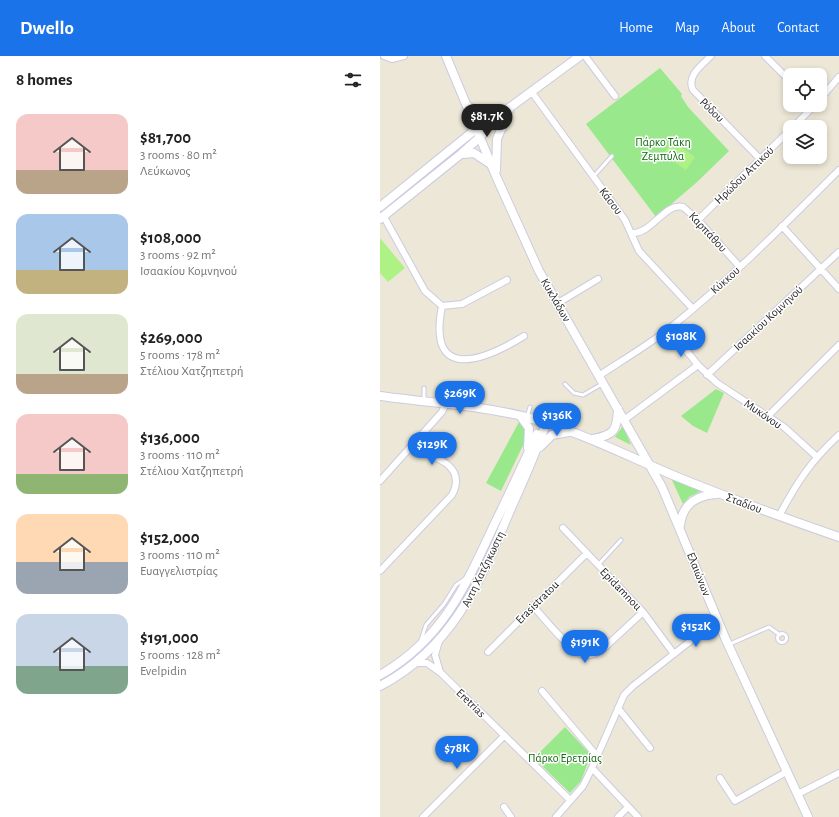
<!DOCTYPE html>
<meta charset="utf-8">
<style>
:root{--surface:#fff;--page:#f2f2f2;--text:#222;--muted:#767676;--accent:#1a73e8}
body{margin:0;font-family:"Alegreya Sans",sans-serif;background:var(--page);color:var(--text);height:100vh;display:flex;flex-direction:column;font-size:15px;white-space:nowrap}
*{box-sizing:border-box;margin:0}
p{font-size:13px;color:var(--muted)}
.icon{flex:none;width:22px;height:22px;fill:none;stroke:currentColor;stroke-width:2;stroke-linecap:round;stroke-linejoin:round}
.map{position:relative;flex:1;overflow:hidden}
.side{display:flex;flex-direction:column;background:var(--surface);width:380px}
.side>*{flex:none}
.tools{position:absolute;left:403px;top:12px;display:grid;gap:8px}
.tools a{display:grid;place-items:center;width:44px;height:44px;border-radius:8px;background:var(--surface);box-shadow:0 2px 6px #0003;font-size:20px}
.price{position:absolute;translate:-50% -34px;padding:0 9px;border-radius:14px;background:var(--accent);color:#fff;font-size:13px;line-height:26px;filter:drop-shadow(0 1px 2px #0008)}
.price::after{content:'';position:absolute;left:50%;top:24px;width:12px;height:9px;margin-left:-6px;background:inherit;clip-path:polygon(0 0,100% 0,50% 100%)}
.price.selected{background:#222;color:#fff}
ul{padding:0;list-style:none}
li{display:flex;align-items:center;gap:12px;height:100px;padding:0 16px}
li span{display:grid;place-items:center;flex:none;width:112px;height:80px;border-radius:12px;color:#555}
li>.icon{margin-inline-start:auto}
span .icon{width:48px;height:48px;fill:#fffc;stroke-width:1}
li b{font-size:17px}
h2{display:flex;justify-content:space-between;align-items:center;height:48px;padding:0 16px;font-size:17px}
header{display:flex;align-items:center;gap:24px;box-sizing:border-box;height:56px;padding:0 20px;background:var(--accent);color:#fff}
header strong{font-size:19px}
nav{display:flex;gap:22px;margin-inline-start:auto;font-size:14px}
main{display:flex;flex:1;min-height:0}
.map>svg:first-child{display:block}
</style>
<header>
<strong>Dwello</strong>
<nav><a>Home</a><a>Map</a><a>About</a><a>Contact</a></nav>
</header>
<main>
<section class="side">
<h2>8 homes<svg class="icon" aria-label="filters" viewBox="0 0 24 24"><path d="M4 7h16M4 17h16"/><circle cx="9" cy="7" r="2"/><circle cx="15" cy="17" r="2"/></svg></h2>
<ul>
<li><span style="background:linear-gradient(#f6c9c9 70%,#b9a48a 0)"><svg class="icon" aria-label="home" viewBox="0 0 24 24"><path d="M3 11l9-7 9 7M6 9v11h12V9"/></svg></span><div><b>$81,700</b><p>3 rooms · 80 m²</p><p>Λεύκωνος</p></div></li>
<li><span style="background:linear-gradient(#a9c7e8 70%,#c2b280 0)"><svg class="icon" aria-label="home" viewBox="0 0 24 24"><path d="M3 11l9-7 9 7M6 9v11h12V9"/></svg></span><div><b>$108,000</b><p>3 rooms · 92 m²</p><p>Ισαακίου Κομνηνού</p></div></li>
<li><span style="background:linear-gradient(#dfe7d0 75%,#b9a48a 0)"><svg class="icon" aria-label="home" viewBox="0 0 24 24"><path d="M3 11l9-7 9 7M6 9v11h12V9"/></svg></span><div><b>$269,000</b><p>5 rooms · 178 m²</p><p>Στέλιου Χατζηπετρή</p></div></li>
<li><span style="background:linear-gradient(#f6c9c9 75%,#8fb573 0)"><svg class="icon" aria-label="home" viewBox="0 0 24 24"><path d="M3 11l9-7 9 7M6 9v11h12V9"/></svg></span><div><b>$136,000</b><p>3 rooms · 110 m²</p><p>Στέλιου Χατζηπετρή</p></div></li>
<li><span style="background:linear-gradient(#ffd9b3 60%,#9aa5b1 0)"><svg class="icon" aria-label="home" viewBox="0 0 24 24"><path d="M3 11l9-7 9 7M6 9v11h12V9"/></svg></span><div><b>$152,000</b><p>3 rooms · 110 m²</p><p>Ευαγγελιστρίας</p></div></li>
<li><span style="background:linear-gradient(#c9d6e8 65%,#7fa58c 0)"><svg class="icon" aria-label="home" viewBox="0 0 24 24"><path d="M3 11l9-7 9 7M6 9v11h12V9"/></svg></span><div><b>$191,000</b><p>5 rooms · 128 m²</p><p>Evelpidin</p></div></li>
</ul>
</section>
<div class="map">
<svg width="459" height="761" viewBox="0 0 459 761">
<rect width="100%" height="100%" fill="#ece7d6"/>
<!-- green -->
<path fill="#99e98c" d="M 280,12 L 302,38 L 301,40 L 308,51 L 349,95 L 316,127 L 276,161 L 206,68 Z
M 336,333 L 344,337 L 327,377 L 313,370 L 301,360 Z
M 139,366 L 145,370 L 146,383 L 121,435 L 106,427 Z
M 243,370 L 251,389 L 235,381 Z
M 291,422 L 323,434 L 309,441 L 303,448 Z
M 120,467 L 119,475 L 78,557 L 45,595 L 42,591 C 82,552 97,516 120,467 Z
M 185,671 L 211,699 L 201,725 L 190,737 L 154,702 Z"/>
<!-- pitch -->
<path fill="#aef286" d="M 292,85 L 315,101 L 306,114 L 283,98 Z
M 0,182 L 25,212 L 8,226 L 0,217 Z"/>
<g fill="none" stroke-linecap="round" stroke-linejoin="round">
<defs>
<path id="lane" d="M 213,121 L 232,100
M 185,328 L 194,337 L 203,339 L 222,328
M 44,332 L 44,344
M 81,337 L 81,349
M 147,361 L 150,351
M 218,509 L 241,484
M397.5 582a4.5 4.5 0 1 1 9 0a4.5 4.5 0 1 1-9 0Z
M 41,584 L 46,569 L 64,548 L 76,529 L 86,522
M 350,588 L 389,571 L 400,579"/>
<path id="street" d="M 4,0 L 12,3 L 24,0
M 205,0 L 235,40
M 331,0 C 322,9 306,20 313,34 L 381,104
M 385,0 L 410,25
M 151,35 L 245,164 L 259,195 L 313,253
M 440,43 L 459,21
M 413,71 L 435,49
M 4,161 L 45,235 L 62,250
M 318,164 L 410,74
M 402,170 L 459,233
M 252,177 C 272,178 285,146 303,151 L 318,164 L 359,210
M 127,224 L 82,248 L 62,250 C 47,326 102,306 144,280
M 178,247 L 218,223
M 289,273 L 318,309 L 337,327 L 404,371 L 436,400
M 220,319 C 243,304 268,289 290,272 C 350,224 405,168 459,114
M 327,319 L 459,196
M 388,360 L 459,289
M 244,364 L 318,309
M 0,425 L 62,356 L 66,347
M 399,460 C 417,426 431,405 459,379
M 183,472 L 263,556 L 294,598
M 0,515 L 72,439 C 88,409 53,400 31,392
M 153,550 C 163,561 190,595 203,599 C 210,601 217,597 223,593 L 263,556
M 59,585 L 55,599 L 60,616
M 108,596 L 207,497
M 35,607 L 47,607 L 61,617 L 190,744
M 162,635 L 217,700
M 238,652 L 270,692
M 212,712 L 258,761
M 340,722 L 355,745 L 408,715
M 418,738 L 459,717
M 124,751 L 131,761
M 43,761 L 124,680
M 176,761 L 203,730 L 212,712 L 244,639 L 253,630 L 322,576 L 338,566
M 238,761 L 248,751"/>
<path id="secondary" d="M 66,0 L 116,120 L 159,215 L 282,431 L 346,584 L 428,761
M 88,50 L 100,59 L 119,58
M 83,98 L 94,97 L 109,107
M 116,114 L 117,83 L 129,54
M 0,151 L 96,73 L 114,63 L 200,0
M 0,163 L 81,98 L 100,81 L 113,65
M 0,340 C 49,347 98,349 146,361 C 199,375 245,399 295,420 C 349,442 404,462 459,481
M 141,361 L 149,372 L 148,392
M 213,383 C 234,379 237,375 238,353
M 160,391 L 172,379 L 189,376
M 300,470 C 302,448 317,439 337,438
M 0,619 C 62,584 85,531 114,469 C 129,439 143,408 157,378
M 0,630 C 72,592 99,528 129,457 C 142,427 156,398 166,367"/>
</defs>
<!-- lane casing -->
<use href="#lane" stroke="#cccbe2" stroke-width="5"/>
<!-- street casing -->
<use href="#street" stroke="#cccbe2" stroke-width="8"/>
<!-- secondary casing -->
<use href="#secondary" stroke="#cccbe2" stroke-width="10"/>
<!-- lane -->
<use href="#lane" stroke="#fff" stroke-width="3"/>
<!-- street -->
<use href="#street" stroke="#fff" stroke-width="6"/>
<!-- secondary -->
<use href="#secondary" stroke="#fff" stroke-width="8"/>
</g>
<g text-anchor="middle" stroke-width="3" stroke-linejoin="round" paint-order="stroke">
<!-- street labels -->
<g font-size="12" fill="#272727" stroke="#fff">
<text transform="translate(332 54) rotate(45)" y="4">Ρόδου</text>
<text transform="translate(364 119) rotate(-44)" y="4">Ηρώδου Αττικού</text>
<text transform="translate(231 145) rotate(53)" y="4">Κάσου</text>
<text transform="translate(328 176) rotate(47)" y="4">Καρπάθου</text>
<text transform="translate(345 224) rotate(-42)" y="4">Κύκκου</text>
<text transform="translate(176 244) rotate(60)" y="4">Κυκλάδων</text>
<text transform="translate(388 262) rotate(-43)" y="4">Ισαακίου Κομνηνού</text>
<text transform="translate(383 358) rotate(34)" y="4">Μυκόνου</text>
<text transform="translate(364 447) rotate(21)" y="4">Σταδίου</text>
<text transform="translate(103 513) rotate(-64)" y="4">Αντη Χατζηκωστη</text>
<text transform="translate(319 518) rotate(68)" y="4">Ελαιώνων</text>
<text transform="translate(241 533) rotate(46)" y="4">Epidamnou</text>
<text transform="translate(157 546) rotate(-45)" y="4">Erasistratou</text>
<text transform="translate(91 647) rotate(44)" y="4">Eretrias</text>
</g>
<!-- park labels -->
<g font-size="12" fill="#126911" stroke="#fff">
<text x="283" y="90">Πάρκο Τάκη<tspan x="283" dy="14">Ζεμπύλα</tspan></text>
<text x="185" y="706">Πάρκο Ερετρίας</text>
</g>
</g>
</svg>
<div class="tools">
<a><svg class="icon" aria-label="locate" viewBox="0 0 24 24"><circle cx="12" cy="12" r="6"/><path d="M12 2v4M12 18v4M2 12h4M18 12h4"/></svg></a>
<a><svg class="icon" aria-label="layers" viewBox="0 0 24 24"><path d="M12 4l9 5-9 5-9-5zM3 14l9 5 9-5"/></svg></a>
</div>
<b class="price selected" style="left:107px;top:82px">$81.7K</b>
<b class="price" style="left:301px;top:302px">$108K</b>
<b class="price" style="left:80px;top:359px">$269K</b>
<b class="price" style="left:177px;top:381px">$136K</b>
<b class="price" style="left:52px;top:410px">$129K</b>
<b class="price" style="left:316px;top:592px">$152K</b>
<b class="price" style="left:205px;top:608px">$191K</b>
<b class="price" style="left:77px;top:714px">$78K</b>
</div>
</main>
